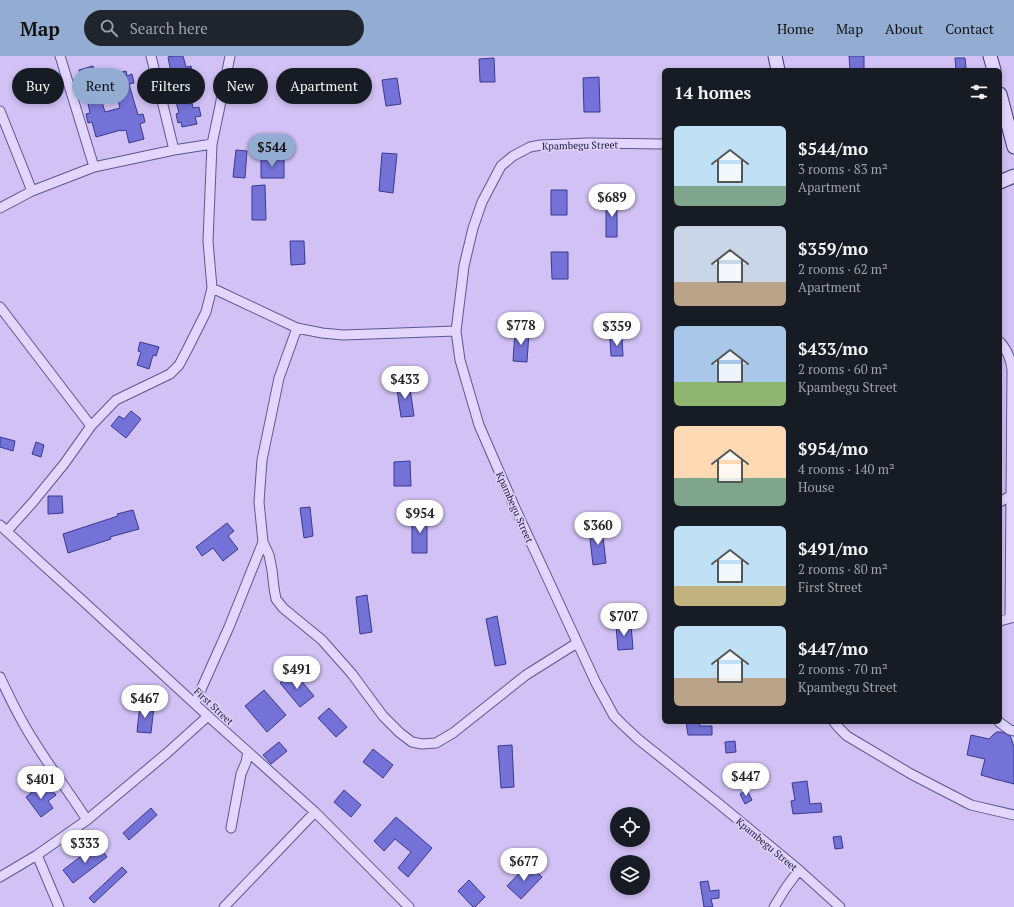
<!DOCTYPE html>
<meta charset="utf-8">
<style>
:root{--surface:#171b24;--page:#20242c;--text:#f1f3f6;--muted:#9ea1a6;--accent:#92acd2}
body{margin:0;font-family:"PT Serif",serif;background:var(--page);color:var(--text);height:100vh;display:flex;flex-direction:column;font-size:15px;white-space:nowrap}
*{box-sizing:border-box;margin:0}
p{font-size:13px;color:var(--muted)}
.icon{flex:none;width:22px;height:22px;fill:none;stroke:currentColor;stroke-width:2;stroke-linecap:round;stroke-linejoin:round}
.map{position:relative;flex:1;overflow:hidden}
.panel{position:absolute;left:662px;top:12px;width:340px;height:656px;display:flex;flex-direction:column;background:var(--surface);border-radius:6px;box-shadow:0 2px 6px #0003}
.panel>*{flex:none}
.hud{position:absolute;left:12px;top:12px;width:380px;height:36px;display:flex;gap:8px}
.tools{position:absolute;left:610px;top:751px;display:grid;gap:8px}
.tools a{display:grid;place-items:center;width:40px;height:40px;border-radius:50%;background:var(--surface);box-shadow:0 2px 6px #0003;font-size:20px}
.price{position:absolute;translate:-50% -34px;padding:0 9px;border-radius:14px;background:#fff;color:#222;font-size:13px;line-height:26px;filter:drop-shadow(0 1px 2px #0008)}
.price::after{content:'';position:absolute;left:50%;top:24px;width:12px;height:9px;margin-left:-6px;background:inherit;clip-path:polygon(0 0,100% 0,50% 100%)}
.price.on{background:var(--accent);color:#111}
ul{padding:0;list-style:none}
li{display:flex;align-items:center;gap:12px;height:100px;padding:0 12px}
li span{display:grid;place-items:center;flex:none;width:112px;height:80px;border-radius:6px;color:#555}
li>.icon{margin-inline-start:auto}
span .icon{width:48px;height:48px;fill:#fffc;stroke-width:1}
li b{font-size:17px}
h2{display:flex;justify-content:space-between;align-items:center;height:48px;padding:0 12px;font-size:17px}
.chip{padding:0 14px;border-radius:18px;background:var(--surface);box-shadow:0 2px 6px #0003;font-size:14px;line-height:36px}
.chip.on{background:var(--accent);color:#111}
header{display:flex;align-items:center;gap:24px;box-sizing:border-box;height:56px;padding:0 20px;background:var(--accent);color:#111}
header strong{font-size:19px}
nav{display:flex;gap:22px;margin-inline-start:auto;font-size:14px}
.search{width:280px;height:36px;background:var(--page);display:flex;align-items:center;gap:10px;box-sizing:border-box;padding:0 14px;border-radius:22px;color:var(--muted);font-size:15px}
.map>svg:first-child{display:block}
</style>
<header>
<strong>Map</strong>
<div class="search"><svg class="icon" aria-label="search" viewBox="0 0 24 24"><circle cx="10" cy="10" r="6"/><path d="M15 15l6 6"/></svg>Search here</div>
<nav><a>Home</a><a>Map</a><a>About</a><a>Contact</a></nav>
</header>
<div class="map">
<svg width="1014" height="851" viewBox="0 0 1014 851">
<rect width="100%" height="100%" fill="#d1c1f4"/>
<!-- building -->
<path fill="#7472d7" stroke="#393992" fill-rule="evenodd" d="M 173,0 L 183,0 L 186,11 L 191,10 L 193,19 L 188,21 L 189,27 L 188,27 L 193,52 L 199,51 L 201,60 L 195,61 L 197,68 L 182,71 L 181,66 L 178,67 L 176,58 L 179,57 L 175,42 L 177,41 L 173,26 L 170,27 L 168,17 L 171,17 L 168,1 Z
M 849,0 L 864,0 L 864,14 L 850,14 Z
M 494,2 L 495,26 L 480,26 L 479,3 Z
M 955,2 L 965,2 L 966,12 L 956,13 Z
M 93,10 L 97,23 L 126,15 L 127,20 L 132,18 L 134,27 L 129,28 L 138,59 L 143,58 L 145,66 L 140,68 L 144,83 L 129,87 L 126,74 L 121,75 L 121,74 L 96,81 L 92,66 L 88,67 L 86,58 L 90,57 L 86,38 L 82,40 L 79,30 L 83,29 L 79,14 ZM 115,34 L 120,52 L 105,56 L 100,39 L 101,38 Z
M 599,21 L 600,56 L 584,56 L 583,22 Z
M 397,22 L 401,48 L 386,50 L 382,24 Z
M 236,94 L 247,95 L 245,122 L 233,121 Z
M 382,97 L 397,98 L 393,137 L 379,135 Z
M 261,102 L 284,102 L 284,122 L 261,122 Z
M 265,129 L 266,164 L 252,164 L 252,130 Z
M 551,134 L 567,134 L 567,159 L 551,159 Z
M 606,142 L 617,142 L 617,181 L 606,181 Z
M 290,185 L 304,185 L 305,208 L 291,209 Z
M 551,196 L 568,196 L 568,223 L 552,223 Z
M 515,275 L 529,276 L 527,306 L 513,305 Z
M 622,282 L 623,300 L 611,300 L 610,283 Z
M 140,286 L 159,291 L 156,300 L 153,299 L 149,313 L 137,309 L 141,296 L 138,295 Z
M 409,326 L 414,360 L 401,361 L 396,327 Z
M 131,355 L 141,363 L 126,382 L 111,370 L 119,360 L 124,363 Z
M 0,381 L 15,385 L 13,395 L 0,391 Z
M 36,386 L 44,389 L 41,401 L 32,398 Z
M 410,405 L 411,430 L 394,430 L 394,406 Z
M 48,440 L 62,440 L 63,457 L 48,458 Z
M 310,451 L 313,480 L 304,482 L 300,452 Z
M 133,454 L 139,473 L 110,481 L 111,483 L 68,497 L 63,478 L 118,460 L 117,458 Z
M 412,459 L 427,459 L 427,497 L 412,497 Z
M 227,467 L 234,475 L 228,480 L 238,493 L 223,505 L 213,492 L 202,500 L 196,491 Z
M 602,472 L 606,507 L 593,509 L 589,474 Z
M 367,539 L 372,576 L 360,578 L 356,541 Z
M 497,560 L 506,608 L 495,610 L 486,563 Z
M 631,568 L 633,593 L 618,594 L 616,569 Z
M 294,616 L 314,640 L 300,651 L 280,627 Z
M 264,634 L 286,659 L 267,676 L 245,650 Z
M 140,648 L 154,650 L 151,677 L 137,676 Z
M 329,652 L 347,671 L 336,681 L 318,662 Z
M 686,666 L 699,666 L 700,670 L 712,670 L 712,679 L 688,679 Z
M 997,676 L 1002,676 L 1010,680 L 1011,682 L 1014,691 L 1014,728 L 999,724 L 998,724 L 981,719 L 985,703 L 967,699 L 971,679 L 989,683 L 994,678 Z
M 735,685 L 736,696 L 726,697 L 725,686 Z
M 279,686 L 287,695 L 271,708 L 263,699 Z
M 512,689 L 514,731 L 501,732 L 498,690 Z
M 373,693 L 393,709 L 383,722 L 363,706 Z
M 807,725 L 810,748 L 821,747 L 822,756 L 793,758 L 791,745 L 795,744 L 792,727 Z
M 40,730 L 44,735 L 49,731 L 56,739 L 48,745 L 53,752 L 41,761 L 26,741 Z
M 344,734 L 361,749 L 351,761 L 334,746 Z
M 747,734 L 752,744 L 745,748 L 740,738 Z
M 151,752 L 157,759 L 129,784 L 123,777 Z
M 396,761 L 432,792 L 408,821 L 398,812 L 411,796 L 395,783 L 384,795 L 374,785 Z
M 841,780 L 843,792 L 835,793 L 833,781 Z
M 97,788 L 107,801 L 73,827 L 63,814 Z
M 528,808 L 542,821 L 521,843 L 507,830 Z
M 122,811 L 127,816 L 94,847 L 89,842 Z
M 469,824 L 485,841 L 475,851 L 473,851 L 458,835 Z
M 708,825 L 710,835 L 719,834 L 719,842 L 711,843 L 713,851 L 704,851 L 700,826 Z"/>
<g fill="none" stroke-linecap="round" stroke-linejoin="round">
<defs>
<path id="street" d="M 60,0 L 94,111
M 151,0 L 174,94
M 0,55 L 32,135
M 664,88 L 589,87 L 541,89 L 530,91 L 513,100 L 501,110 L 482,146 L 473,172 L 464,210 L 456,275 L 460,304 L 479,369 L 515,452 L 596,627 L 614,660 L 623,669 L 638,683 L 718,747 L 799,814 L 840,851
M 0,152 L 32,135 L 94,111 L 174,94 L 212,88
M 212,232 L 297,272 L 322,277 L 343,279 L 456,275
M 0,251 L 91,370
M 1000,286 C 1008,295 1011,303 1012,314 L 1010,562
M 1000,446 L 1010,440
M 0,469 L 41,507 L 82,544 L 208,660 L 315,756 L 409,851
M 7,475 L 33,446 L 64,408 L 91,370 L 116,344 L 170,318 L 179,309 L 187,294 L 206,256 L 212,232 L 208,185 L 212,88 L 220,50 L 230,0
M 263,486 L 269,499 L 272,514 L 274,532 L 276,543 L 283,552 L 322,584 L 352,618 L 383,660 L 400,677 L 412,686 L 422,688 L 436,687 L 453,677 L 526,619 L 577,587
M 1000,565 L 1014,561
M 0,621 C 7,636 14,651 22,665 C 41,700 66,731 87,764
M 195,647 L 229,571 L 263,486 L 259,446 L 262,404 L 279,322 L 297,272
M 834,666 L 839,672 L 847,680 L 911,718 L 971,749 L 1014,759
M 999,666 L 1010,674 L 1014,675
M 231,772 L 241,718 L 246,706 L 248,696
M 37,799 L 59,851
M 0,821 L 37,799 L 87,764 L 167,697 L 208,660
M 224,851 L 315,756
M 774,851 L 785,833 L 799,814"/>
<path id="secondary" d="M 775,0 L 778,14
M 990,0 L 994,14
M 1000,38 L 1014,91
M 1000,126 L 1014,120"/>
</defs>
<!-- street casing -->
<use href="#street" stroke="#5e5690" stroke-width="11"/>
<!-- secondary casing -->
<use href="#secondary" stroke="#3f3972" stroke-width="15"/>
<!-- street -->
<use href="#street" stroke="#e2d6fd" stroke-width="9"/>
<!-- secondary -->
<use href="#secondary" stroke="#e2d6fd" stroke-width="13"/>
</g>
<g text-anchor="middle" stroke-width="3.5" stroke-linejoin="round" paint-order="stroke">
<!-- street labels -->
<g font-size="10" fill="#1f1c3e" stroke="#dfd2fa">
<text transform="translate(580 89) rotate(-1)" y="4">Kpambegu Street</text>
<text transform="translate(515 451) rotate(66)" y="4">Kpambegu Street</text>
<text transform="translate(214 650) rotate(43)" y="4">First Street</text>
<text transform="translate(767 788) rotate(40)" y="4">Kpambegu Street</text>
</g>
</g>
</svg>
<div class="tools">
<a><svg class="icon" aria-label="locate" viewBox="0 0 24 24"><circle cx="12" cy="12" r="6"/><path d="M12 2v4M12 18v4M2 12h4M18 12h4"/></svg></a>
<a><svg class="icon" aria-label="layers" viewBox="0 0 24 24"><path d="M12 4l9 5-9 5-9-5zM3 14l9 5 9-5"/></svg></a>
</div>
<b class="price on" style="left:272px;top:112px">$544</b>
<b class="price" style="left:612px;top:162px">$689</b>
<b class="price" style="left:521px;top:290px">$778</b>
<b class="price" style="left:617px;top:291px">$359</b>
<b class="price" style="left:405px;top:344px">$433</b>
<b class="price" style="left:420px;top:478px">$954</b>
<b class="price" style="left:598px;top:490px">$360</b>
<b class="price" style="left:624px;top:581px">$707</b>
<b class="price" style="left:297px;top:634px">$491</b>
<b class="price" style="left:145px;top:663px">$467</b>
<b class="price" style="left:746px;top:741px">$447</b>
<b class="price" style="left:41px;top:744px">$401</b>
<b class="price" style="left:85px;top:808px">$333</b>
<b class="price" style="left:524px;top:826px">$677</b>
<div class="hud">
<a class="chip">Buy</a>
<a class="chip on">Rent</a>
<a class="chip">Filters</a>
<a class="chip">New</a>
<a class="chip">Apartment</a>
</div>
<section class="panel">
<h2>14 homes<svg class="icon" aria-label="filters" viewBox="0 0 24 24"><path d="M4 7h16M4 17h16"/><circle cx="9" cy="7" r="2"/><circle cx="15" cy="17" r="2"/></svg></h2>
<ul>
<li><span style="background:linear-gradient(#bfe0f5 75%,#7fa58c 0)"><svg class="icon" aria-label="home" viewBox="0 0 24 24"><path d="M3 11l9-7 9 7M6 9v11h12V9"/></svg></span><div><b>$544/mo</b><p>3 rooms · 83 m²</p><p>Apartment</p></div></li>
<li><span style="background:linear-gradient(#c9d6e8 70%,#b9a48a 0)"><svg class="icon" aria-label="home" viewBox="0 0 24 24"><path d="M3 11l9-7 9 7M6 9v11h12V9"/></svg></span><div><b>$359/mo</b><p>2 rooms · 62 m²</p><p>Apartment</p></div></li>
<li><span style="background:linear-gradient(#a9c7e8 70%,#8fb573 0)"><svg class="icon" aria-label="home" viewBox="0 0 24 24"><path d="M3 11l9-7 9 7M6 9v11h12V9"/></svg></span><div><b>$433/mo</b><p>2 rooms · 60 m²</p><p>Kpambegu Street</p></div></li>
<li><span style="background:linear-gradient(#ffd9b3 65%,#7fa58c 0)"><svg class="icon" aria-label="home" viewBox="0 0 24 24"><path d="M3 11l9-7 9 7M6 9v11h12V9"/></svg></span><div><b>$954/mo</b><p>4 rooms · 140 m²</p><p>House</p></div></li>
<li><span style="background:linear-gradient(#bfe0f5 75%,#c2b280 0)"><svg class="icon" aria-label="home" viewBox="0 0 24 24"><path d="M3 11l9-7 9 7M6 9v11h12V9"/></svg></span><div><b>$491/mo</b><p>2 rooms · 80 m²</p><p>First Street</p></div></li>
<li><span style="background:linear-gradient(#bfe0f5 65%,#b9a48a 0)"><svg class="icon" aria-label="home" viewBox="0 0 24 24"><path d="M3 11l9-7 9 7M6 9v11h12V9"/></svg></span><div><b>$447/mo</b><p>2 rooms · 70 m²</p><p>Kpambegu Street</p></div></li>
</ul>
</section>
</div>
